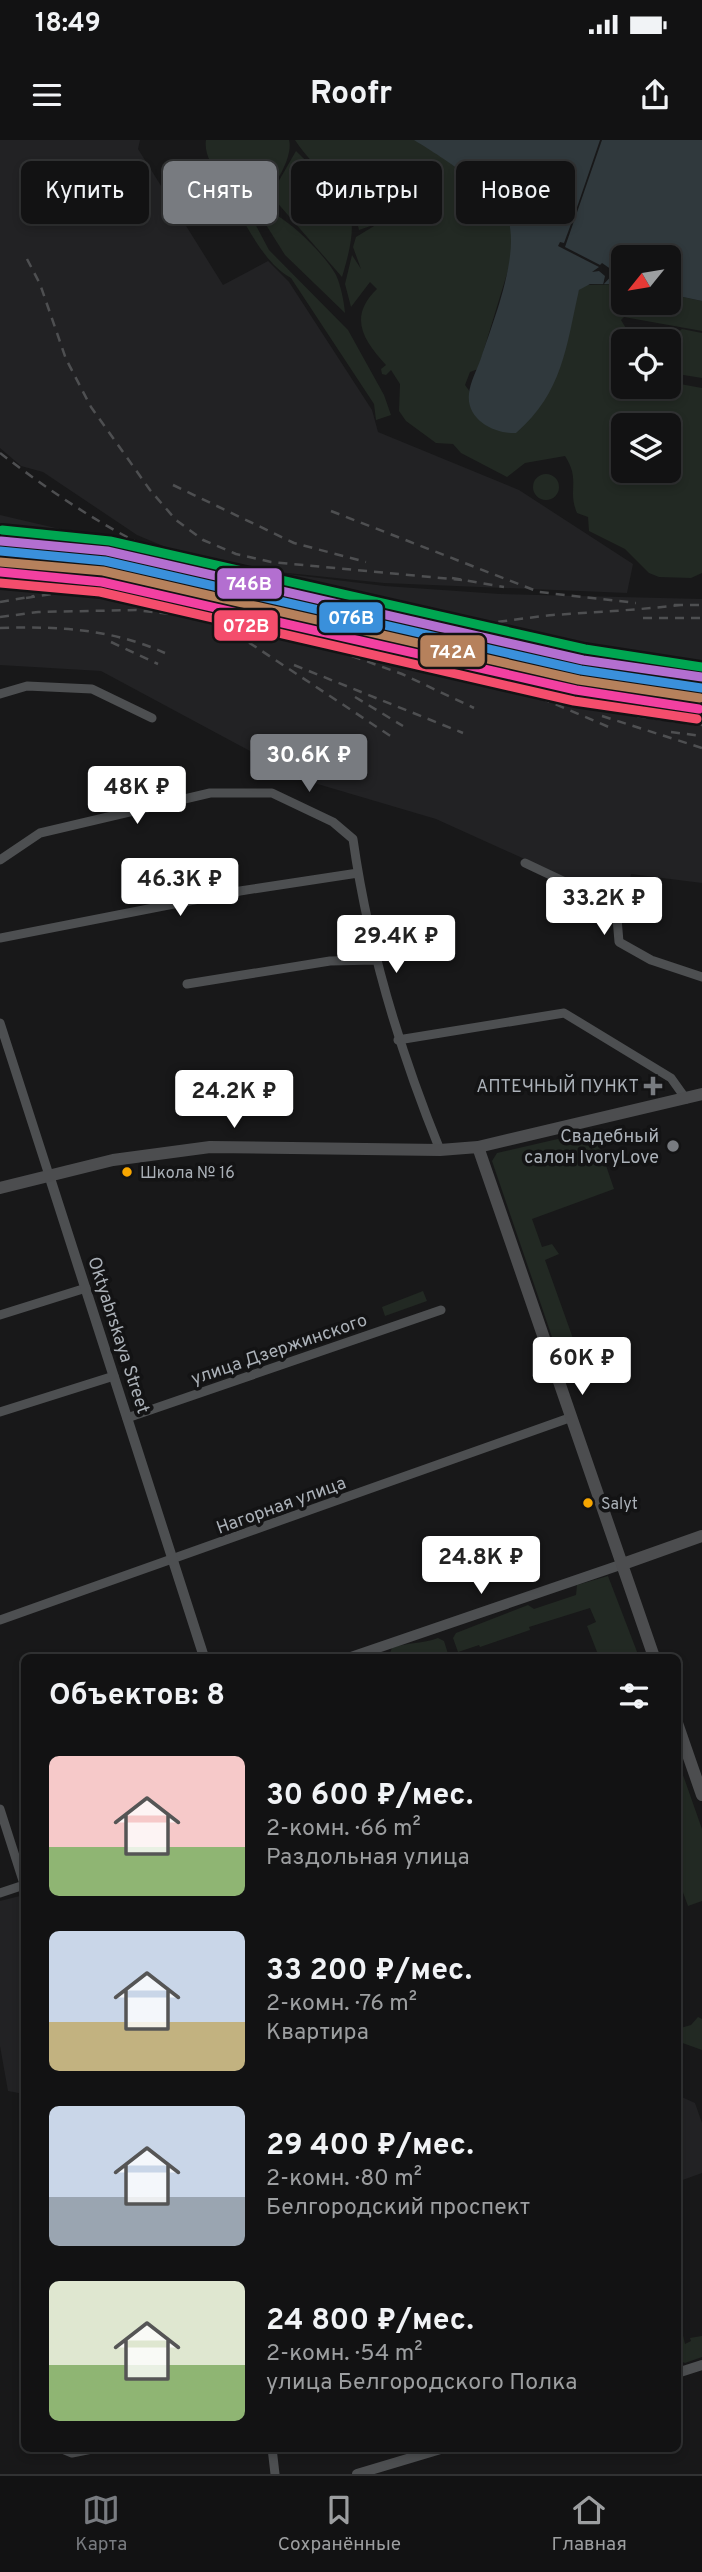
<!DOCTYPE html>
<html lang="ru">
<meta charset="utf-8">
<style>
:root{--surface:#121213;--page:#1b1b1c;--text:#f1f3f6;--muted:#9c9ea0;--line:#313233;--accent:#787b80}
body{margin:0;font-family:Overpass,sans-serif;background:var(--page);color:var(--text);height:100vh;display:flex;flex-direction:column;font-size:26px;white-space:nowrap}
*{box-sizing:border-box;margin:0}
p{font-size:23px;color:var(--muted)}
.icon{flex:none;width:38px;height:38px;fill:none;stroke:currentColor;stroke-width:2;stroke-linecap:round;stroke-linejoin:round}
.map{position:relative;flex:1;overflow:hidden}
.sheet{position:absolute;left:21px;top:1514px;width:660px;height:798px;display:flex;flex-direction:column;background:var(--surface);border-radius:10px;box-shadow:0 4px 10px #0003,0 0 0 2px var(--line)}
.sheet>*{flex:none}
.hud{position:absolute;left:21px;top:21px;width:662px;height:63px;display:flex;gap:14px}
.needle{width:46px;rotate:240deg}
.tools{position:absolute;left:611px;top:105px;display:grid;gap:14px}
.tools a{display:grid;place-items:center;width:70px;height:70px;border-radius:10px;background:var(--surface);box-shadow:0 4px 10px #0003,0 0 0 2px var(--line);font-size:35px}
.price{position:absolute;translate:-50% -60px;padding:0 16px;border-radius:7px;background:#fff;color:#222;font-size:23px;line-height:46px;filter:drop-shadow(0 2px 4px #0008)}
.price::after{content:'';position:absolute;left:50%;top:42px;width:21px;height:16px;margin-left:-10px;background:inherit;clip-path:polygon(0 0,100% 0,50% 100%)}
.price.active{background:var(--accent);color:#fff}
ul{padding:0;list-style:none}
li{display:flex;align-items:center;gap:21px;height:175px;padding:0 28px}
li span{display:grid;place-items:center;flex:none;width:196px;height:140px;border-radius:10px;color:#555}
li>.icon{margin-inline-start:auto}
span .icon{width:84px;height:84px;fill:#fffc;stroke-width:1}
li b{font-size:30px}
h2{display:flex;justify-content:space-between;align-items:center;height:84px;padding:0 28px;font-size:30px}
.pill{padding:0 24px;border-radius:10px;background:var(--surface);box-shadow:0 4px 10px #0003,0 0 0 2px var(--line);font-size:24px;line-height:63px}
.pill.active{background:var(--accent);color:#fff}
.status{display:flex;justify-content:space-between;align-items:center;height:49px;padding:0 35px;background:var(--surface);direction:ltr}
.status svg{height:19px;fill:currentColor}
header{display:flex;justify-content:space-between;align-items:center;height:91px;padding:0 28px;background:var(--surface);font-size:32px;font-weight:700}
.tab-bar{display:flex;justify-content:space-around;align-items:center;height:98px;border-top:2px solid var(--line);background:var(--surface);font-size:19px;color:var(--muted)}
.tab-bar a{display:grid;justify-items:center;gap:4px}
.tab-bar .active{color:var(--accent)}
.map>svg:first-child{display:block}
</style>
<div class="status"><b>18:49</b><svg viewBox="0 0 49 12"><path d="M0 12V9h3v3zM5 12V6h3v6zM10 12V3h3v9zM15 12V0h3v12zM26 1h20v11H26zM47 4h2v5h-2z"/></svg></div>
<header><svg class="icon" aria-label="menu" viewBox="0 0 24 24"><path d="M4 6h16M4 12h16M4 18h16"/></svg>Roofr<svg class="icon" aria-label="share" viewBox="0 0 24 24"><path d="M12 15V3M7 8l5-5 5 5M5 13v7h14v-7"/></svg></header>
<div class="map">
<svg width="702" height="2334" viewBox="0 0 702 2334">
<rect width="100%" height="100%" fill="#181819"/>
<!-- built -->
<path fill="#222224" d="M 0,0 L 140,0 L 138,9 L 223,145 L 268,121 L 289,142 L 372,270 L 378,292 L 519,350 L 633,424 L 627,453 L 384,443 L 212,425 L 385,446 L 500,454 L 702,459 L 702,743 L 631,734 L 626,765 L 436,679 L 304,640 L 101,531 L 0,525 L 0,375 L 201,422 L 137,395 L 43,332 L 21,326 L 0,308 Z
M 24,1755 L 24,1954 L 8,1951 L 0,1906 L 0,1761 Z
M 677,1955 L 695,1963 L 702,1983 L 702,2033 L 677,2042 Z"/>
<!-- green -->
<path fill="#222923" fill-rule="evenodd" d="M 206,0 L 289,0 C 294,17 272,53 258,62 C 235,56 202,25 206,0 Z
M 295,0 L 437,0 L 499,58 L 492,64 L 506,84 L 514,89 L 516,104 L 478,229 L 470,232 L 465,245 L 473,256 L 567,182 L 579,150 L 585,145 L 623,144 L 623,163 L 668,163 L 669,154 L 702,161 L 702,191 L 624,177 L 621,180 L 627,190 L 633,191 L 632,201 L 623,201 L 623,247 L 668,247 L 669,242 L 702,248 L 702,433 L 691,438 L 659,437 L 649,433 L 625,409 L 589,391 L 588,377 L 577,373 C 567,350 581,341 565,316 L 525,323 L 507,337 L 461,313 L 453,304 L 436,303 L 406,281 L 399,271 L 400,244 L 391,230 L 386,235 L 382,234 L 381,229 L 386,225 C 363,200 348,177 377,149 L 370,142 L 351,167 L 345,144 L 352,115 L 361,129 L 353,107 L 356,97 L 379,83 L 359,90 C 351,46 317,35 295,0 ZM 623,285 L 668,285 L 668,331 L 623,331 Z
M 296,11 C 347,61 365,62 342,137 L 274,59 L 277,44 Z
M 240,71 L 251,76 L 269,110 L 348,190 L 384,255 L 391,275 L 376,280 L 374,264 L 291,138 C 267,125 252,95 238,72 Z
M 266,71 C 286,75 326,116 336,135 C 341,146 344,162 345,173 L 285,115 L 263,80 L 262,75 Z
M 682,189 L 702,193 L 702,238 L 671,233 L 679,205 L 673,196 Z
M533 347a13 13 0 1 1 26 0a13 13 0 1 1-26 0Z
M 588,992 L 596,996 L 614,1049 L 532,1079 L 542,1107 L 552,1104 L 559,1114 L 545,1120 L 585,1232 L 600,1228 L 596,1233 L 572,1241 L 566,1238 L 492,1021 L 497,1013 Z
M 423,1151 L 427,1161 L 385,1176 L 382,1167 Z
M 608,1436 L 639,1517 L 599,1517 L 587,1486 L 596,1482 L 590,1468 L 529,1487 L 530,1490 L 480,1507 L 479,1505 L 458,1512 L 453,1498 L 456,1493 L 528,1465 L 534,1469 L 576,1455 L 577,1445 Z
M 438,1498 L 444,1501 L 449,1517 L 391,1517 L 390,1513 L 392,1508 C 409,1502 422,1504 438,1498 Z
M 677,1618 L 702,1689 L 702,1761 L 688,1766 L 677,1736 Z
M 698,1877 L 702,1879 L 702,1910 L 677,1901 L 677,1889 L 691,1885 Z
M 677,2188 L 682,2191 L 685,2204 L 691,2201 L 690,2198 L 702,2196 L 702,2217 L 685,2223 L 680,2221 Z"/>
<!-- water -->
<path fill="#30393d" d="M 414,0 L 702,0 L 702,161 L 669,154 L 668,117 L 623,117 L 623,144 L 590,144 L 579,150 C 566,207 563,252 516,293 C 495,294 466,280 469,254 C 470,242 477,230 481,218 C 493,182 520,115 508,79 C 499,53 437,14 414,0 Z"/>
<!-- pier -->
<path fill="#181819" d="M 600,0 L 602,0 L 565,107 L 600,125 L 602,123 L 615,132 L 603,145 L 605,136 L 599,131 L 592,132 L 599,127 L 558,106 L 560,102 L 564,103 L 571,84 L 513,61 L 572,82 Z"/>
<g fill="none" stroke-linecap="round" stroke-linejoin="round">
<!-- minor -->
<path stroke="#4d4f51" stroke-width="9" d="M 0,554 L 27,546 L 92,549 L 152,578
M 0,720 L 40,693 L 210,653 L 272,653 L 333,682 L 353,699 C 368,806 399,909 440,1010
M 525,723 L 616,766 L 619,802 L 651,820 L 702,837
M 0,798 L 240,751 L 358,733
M 187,844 L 330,821 L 376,820
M 0,883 L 49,1035
M 398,900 L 564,873 L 671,938 L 686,959
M 0,1175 L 86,1148
M 0,1272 L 114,1236
M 127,1278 L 441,1170
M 0,1480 L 572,1277
M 0,1669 L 24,1744
M 0,1753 L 24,1745
M 60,2308 L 72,2313 L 97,2308
M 272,2308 L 275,2334"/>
<!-- tertiary -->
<path stroke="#4d4f51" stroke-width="10" d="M 49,1035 L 204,1517
M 351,1517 L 623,1424
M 677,2233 L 702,2225
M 357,2334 L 444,2308"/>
<!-- secondary -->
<path stroke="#4c4d4f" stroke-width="12" d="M 478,1007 L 654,1517
M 0,1048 L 113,1020 L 210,1007 L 440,1010 L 478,1007 L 702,954
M 623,1424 L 702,1396
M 677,1583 L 702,1655"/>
<!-- rail -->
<path stroke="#4e4f51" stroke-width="2.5" stroke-dasharray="9 7" stroke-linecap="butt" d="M 27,119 L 40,144 L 66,219 L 91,267 L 150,350 L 176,380 L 203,400 L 236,414 L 271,422 L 462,440
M 0,313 C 55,355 114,395 178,421
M 173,345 L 294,403 L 366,422
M 331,371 L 539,452 L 636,463
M 0,388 L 162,425
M 170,418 C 264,437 356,473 452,483 C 487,486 519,478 553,475 C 596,472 638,470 681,465
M 452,438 L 504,447
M 26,458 L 58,453 L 130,454 L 192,461 L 249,478 L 504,538 L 553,556
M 0,462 L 34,456
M 674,465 L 702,465
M 0,477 L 38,472 L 136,470 L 196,477 L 230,490 L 395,599
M 643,478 L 702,478
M 0,488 C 58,486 112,489 165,513
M 111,502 L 158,524
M 427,508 L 460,519
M 333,510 L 361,515
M 352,516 L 402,534 L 474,568
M 565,520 L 702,531
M 294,525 L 463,593
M 546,547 L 636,576 L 702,585
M 355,557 L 403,586
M 541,558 L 611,588
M 602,576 L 702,608
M 671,592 L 702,596"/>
<defs>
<path id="rail-1" d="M 0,411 L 105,421 L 581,530 L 702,548"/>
<path id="rail-2" d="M 0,422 L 103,431 L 579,540 L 700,558"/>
<path id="rail-3" d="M 1,401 L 107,411 L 583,520 L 702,537"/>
<path id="rail-4" d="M 0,432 L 102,442 L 576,550 L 699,569"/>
<path id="rail-5" d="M 2,390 L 110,401 L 585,509 L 702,527"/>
<path id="rail-6" d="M 0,443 L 100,452 L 574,561 L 697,579"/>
</defs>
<!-- rail-1 casing -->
<use href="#rail-1" stroke="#131314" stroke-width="14"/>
<!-- rail-2 casing -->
<use href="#rail-2" stroke="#131314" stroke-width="14"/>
<!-- rail-3 casing -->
<use href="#rail-3" stroke="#131314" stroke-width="14"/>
<!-- rail-4 casing -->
<use href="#rail-4" stroke="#131314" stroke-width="14"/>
<!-- rail-5 casing -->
<use href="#rail-5" stroke="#131314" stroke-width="14"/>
<!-- rail-6 casing -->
<use href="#rail-6" stroke="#131314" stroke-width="14"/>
<!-- rail-1 -->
<use href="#rail-1" stroke="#3a90db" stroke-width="9"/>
<!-- rail-2 -->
<use href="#rail-2" stroke="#b6815c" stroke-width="9"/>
<!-- rail-3 -->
<use href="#rail-3" stroke="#b36fd0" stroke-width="9"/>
<!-- rail-4 -->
<use href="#rail-4" stroke="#f240a1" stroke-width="9"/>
<!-- rail-5 -->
<use href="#rail-5" stroke="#00a651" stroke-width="9"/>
<!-- rail-6 -->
<use href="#rail-6" stroke="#f44d6c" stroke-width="9"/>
</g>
<!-- markers -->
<g fill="#787b80" stroke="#131314" stroke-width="2.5">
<path d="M649.5 935.5h7v7h7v7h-7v7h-7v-7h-7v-7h7z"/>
<circle cx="673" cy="1006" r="7"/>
</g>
<g fill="#f7a600" stroke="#131314" stroke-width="2.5">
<circle cx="127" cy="1032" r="6"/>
<circle cx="588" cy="1363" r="6"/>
</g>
<g text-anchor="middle" stroke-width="7" stroke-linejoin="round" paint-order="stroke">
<!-- bus labels -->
<g font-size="16" fill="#abb1b8" stroke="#131314" text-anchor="start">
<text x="140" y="1038">Школа № 16</text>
<text x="601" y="1369">Salyt</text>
</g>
<!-- poi labels -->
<g font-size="18" fill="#abb1b8" stroke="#131314" text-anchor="end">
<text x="639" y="952">АПТЕЧНЫЙ ПУНКТ</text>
<text x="659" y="1002">Свадебный<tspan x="659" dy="21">салон IvoryLove</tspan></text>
</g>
<!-- street labels -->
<g font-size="18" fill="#abb1b8" stroke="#131314">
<text transform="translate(119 1195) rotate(72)" y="6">Oktyabrskaya Street</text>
<text transform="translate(279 1209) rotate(-19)" y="6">улица Дзержинского</text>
<text transform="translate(281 1365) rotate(-20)" y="6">Нагорная улица</text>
</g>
</g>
<g stroke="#131314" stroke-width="2.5">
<rect x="216" y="427" width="67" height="33" rx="7" fill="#b36fd0"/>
<rect x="318" y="461" width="66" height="33" rx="7" fill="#3a90db"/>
<rect x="213" y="469" width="66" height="33" rx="7" fill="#f44d6c"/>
<rect x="419" y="494" width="67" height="34" rx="7" fill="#b6815c"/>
</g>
<g font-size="19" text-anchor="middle" font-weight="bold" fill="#fff">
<text x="249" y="450">746В</text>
<text x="351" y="484">076В</text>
<text x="246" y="492">072В</text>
<text x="453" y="518">742А</text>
</g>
</svg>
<div class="tools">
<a><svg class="needle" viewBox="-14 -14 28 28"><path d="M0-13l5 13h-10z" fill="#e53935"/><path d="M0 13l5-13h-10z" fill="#9c9ea0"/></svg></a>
<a><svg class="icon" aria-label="locate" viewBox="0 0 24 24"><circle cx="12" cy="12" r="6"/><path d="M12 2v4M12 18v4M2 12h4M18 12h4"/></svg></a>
<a><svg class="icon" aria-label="layers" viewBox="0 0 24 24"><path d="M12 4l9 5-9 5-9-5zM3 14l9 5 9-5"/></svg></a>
</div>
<b class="price active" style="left:309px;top:654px">30.6K ₽</b>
<b class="price" style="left:137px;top:686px">48K ₽</b>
<b class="price" style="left:180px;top:778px">46.3K ₽</b>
<b class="price" style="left:604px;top:797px">33.2K ₽</b>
<b class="price" style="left:396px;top:835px">29.4K ₽</b>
<b class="price" style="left:234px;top:990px">24.2K ₽</b>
<b class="price" style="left:582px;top:1257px">60K ₽</b>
<b class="price" style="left:481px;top:1456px">24.8K ₽</b>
<div class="hud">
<a class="pill">Купить</a>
<a class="pill active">Снять</a>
<a class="pill">Фильтры</a>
<a class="pill">Новое</a>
</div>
<section class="sheet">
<h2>Объектов: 8<svg class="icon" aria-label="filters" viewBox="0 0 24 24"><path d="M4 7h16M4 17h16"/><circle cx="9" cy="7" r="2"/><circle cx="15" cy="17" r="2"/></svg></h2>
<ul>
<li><span style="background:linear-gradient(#f6c9c9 65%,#8fb573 0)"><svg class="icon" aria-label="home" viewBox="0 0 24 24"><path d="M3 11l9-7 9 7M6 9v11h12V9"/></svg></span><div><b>30 600 ₽/мес.</b><p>2-комн. · 66 m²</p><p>Раздольная улица</p></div></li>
<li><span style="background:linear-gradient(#c9d6e8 65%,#c2b280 0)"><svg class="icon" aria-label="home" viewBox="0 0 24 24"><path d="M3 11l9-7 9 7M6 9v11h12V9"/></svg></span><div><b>33 200 ₽/мес.</b><p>2-комн. · 76 m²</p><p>Квартира</p></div></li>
<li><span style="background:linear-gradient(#c9d6e8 65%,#9aa5b1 0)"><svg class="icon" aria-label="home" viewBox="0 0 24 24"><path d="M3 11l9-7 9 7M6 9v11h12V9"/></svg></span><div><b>29 400 ₽/мес.</b><p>2-комн. · 80 m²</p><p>Белгородский проспект</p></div></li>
<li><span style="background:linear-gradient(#dfe7d0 60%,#8fb573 0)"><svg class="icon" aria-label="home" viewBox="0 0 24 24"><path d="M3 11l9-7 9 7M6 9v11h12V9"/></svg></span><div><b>24 800 ₽/мес.</b><p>2-комн. · 54 m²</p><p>улица Белгородского Полка</p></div></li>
</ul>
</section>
</div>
<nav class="tab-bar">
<a class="active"><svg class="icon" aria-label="map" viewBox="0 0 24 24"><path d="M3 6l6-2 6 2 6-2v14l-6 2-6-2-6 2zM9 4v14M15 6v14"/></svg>Карта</a>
<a><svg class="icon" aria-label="saved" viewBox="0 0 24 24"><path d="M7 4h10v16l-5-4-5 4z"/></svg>Сохранённые</a>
<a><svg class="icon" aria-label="home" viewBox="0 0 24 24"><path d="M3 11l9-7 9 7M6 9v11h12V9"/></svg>Главная</a>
</nav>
